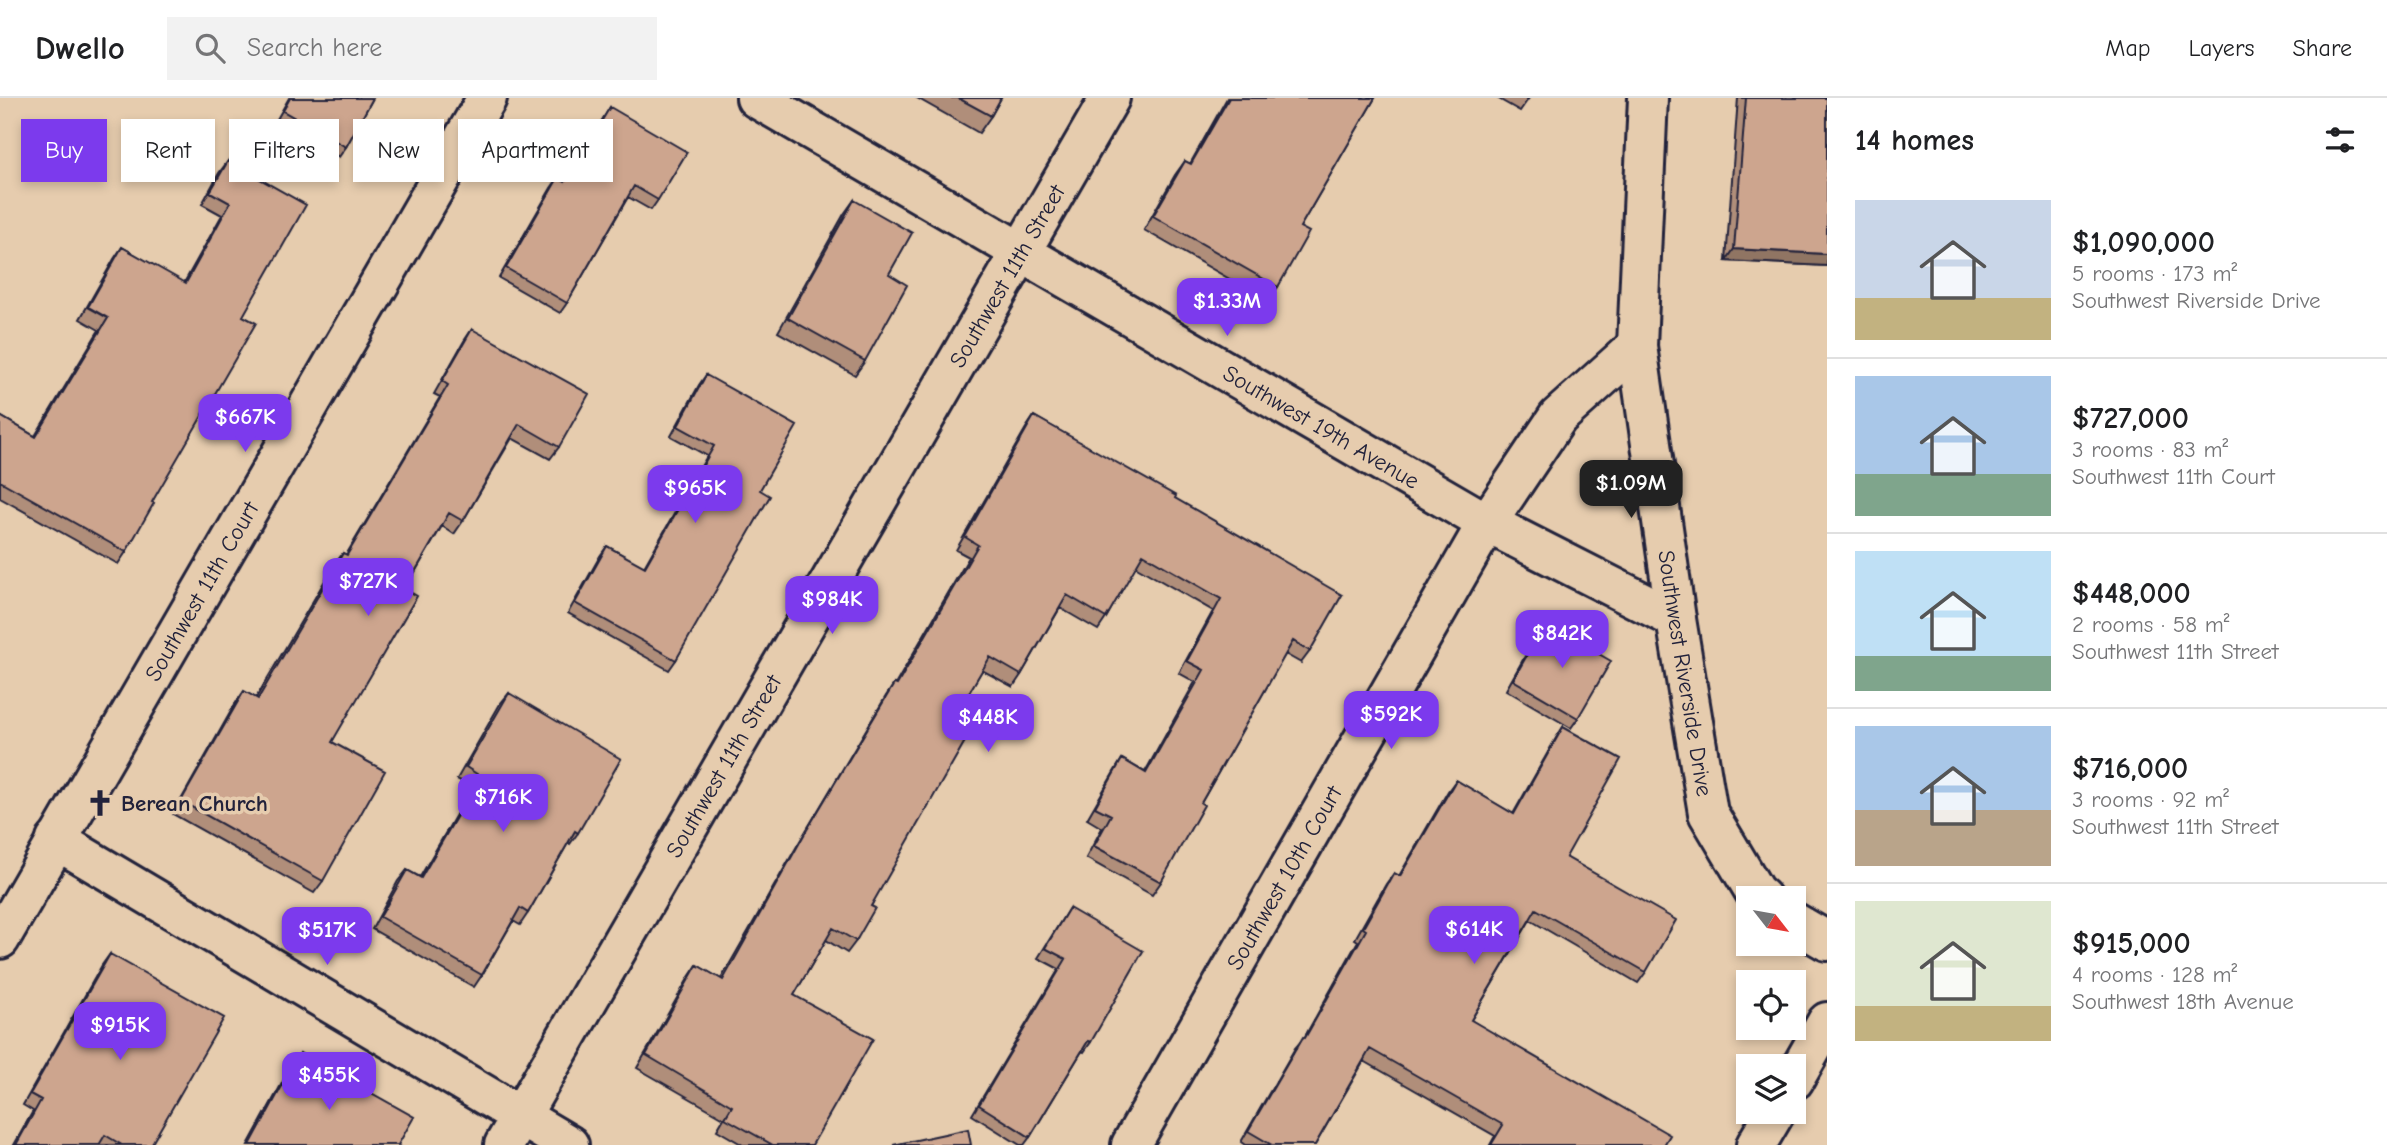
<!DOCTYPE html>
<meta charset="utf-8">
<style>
:root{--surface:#fff;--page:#f2f2f2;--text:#202124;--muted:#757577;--line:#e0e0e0;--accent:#7c3aed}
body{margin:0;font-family:"Comic Neue",sans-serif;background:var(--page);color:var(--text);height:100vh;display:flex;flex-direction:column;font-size:26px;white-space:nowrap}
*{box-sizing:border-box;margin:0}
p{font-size:23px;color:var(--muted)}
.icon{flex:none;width:38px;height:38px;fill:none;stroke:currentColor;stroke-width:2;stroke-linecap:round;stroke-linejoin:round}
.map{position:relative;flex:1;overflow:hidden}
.drawer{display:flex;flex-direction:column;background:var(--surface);width:560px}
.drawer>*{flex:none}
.banner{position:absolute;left:21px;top:21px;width:665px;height:63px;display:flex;gap:14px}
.needle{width:46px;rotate:121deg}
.tools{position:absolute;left:1736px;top:788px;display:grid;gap:14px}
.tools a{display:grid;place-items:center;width:70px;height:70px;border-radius:0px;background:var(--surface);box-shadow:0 4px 10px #0003;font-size:35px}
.price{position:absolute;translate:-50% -60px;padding:0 16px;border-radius:14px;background:var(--accent);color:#fff;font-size:23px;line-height:46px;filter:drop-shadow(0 2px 4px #0008)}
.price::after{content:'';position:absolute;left:50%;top:42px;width:21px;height:16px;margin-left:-10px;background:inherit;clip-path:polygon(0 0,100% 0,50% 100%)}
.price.active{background:#222;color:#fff}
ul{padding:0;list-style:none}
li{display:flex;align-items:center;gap:21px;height:175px;padding:0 28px}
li+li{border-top:2px solid var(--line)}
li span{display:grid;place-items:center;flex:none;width:196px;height:140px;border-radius:0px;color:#555}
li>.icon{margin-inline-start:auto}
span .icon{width:84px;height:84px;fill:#fffc;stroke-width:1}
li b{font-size:30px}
h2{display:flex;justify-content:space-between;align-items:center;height:84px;padding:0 28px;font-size:30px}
.tag{padding:0 24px;border-radius:0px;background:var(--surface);box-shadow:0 4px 10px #0003;font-size:24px;line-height:63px}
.tag.active{background:var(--accent);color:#fff}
header{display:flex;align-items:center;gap:42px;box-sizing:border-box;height:98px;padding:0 35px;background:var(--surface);border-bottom:2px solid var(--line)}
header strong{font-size:33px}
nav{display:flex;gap:38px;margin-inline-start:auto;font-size:24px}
.search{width:490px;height:63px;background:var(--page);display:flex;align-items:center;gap:18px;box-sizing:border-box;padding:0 24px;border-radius:0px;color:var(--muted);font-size:26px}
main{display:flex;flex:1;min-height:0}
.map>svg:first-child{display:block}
</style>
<header>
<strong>Dwello</strong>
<div class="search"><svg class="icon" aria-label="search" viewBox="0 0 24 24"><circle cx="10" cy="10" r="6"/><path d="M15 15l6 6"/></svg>Search here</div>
<nav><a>Map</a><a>Layers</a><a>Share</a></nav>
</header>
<main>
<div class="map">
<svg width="1827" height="1047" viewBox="0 0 1827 1047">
<rect width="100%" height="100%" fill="#e6ccae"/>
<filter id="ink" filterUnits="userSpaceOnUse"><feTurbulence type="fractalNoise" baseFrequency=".0143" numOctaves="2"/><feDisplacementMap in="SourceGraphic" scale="14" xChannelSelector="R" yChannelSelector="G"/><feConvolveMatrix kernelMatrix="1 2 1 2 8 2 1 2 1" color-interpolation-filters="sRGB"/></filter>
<g filter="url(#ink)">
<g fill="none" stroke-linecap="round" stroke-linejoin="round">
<defs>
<g id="street">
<path id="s1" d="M 756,0 L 1487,425 L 1676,521"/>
<path id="s2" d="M 1648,0 L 1637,248 L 1676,521 L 1708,715 L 1755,794 L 1762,800"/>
<path d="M 56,742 L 569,1047"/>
<path d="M 1794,824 L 1827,843"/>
<path id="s3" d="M 0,841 L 487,0"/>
<path d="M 1794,982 L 1827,924"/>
<path id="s4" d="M 504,1047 L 1110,0"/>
<path id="s5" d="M 1131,1047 L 1487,425 L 1558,319 L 1637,248"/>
<path d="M 1756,1047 L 1776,1013"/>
</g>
</defs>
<!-- street casing -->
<use href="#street" stroke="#22223b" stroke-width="44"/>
<!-- street -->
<use href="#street" stroke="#e6ccae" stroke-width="38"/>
</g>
<!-- wall -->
<path fill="#b08e7a" stroke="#22223b" stroke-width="2" d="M 289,0 L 373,0 L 346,49 L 339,59 L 276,23 Z
M 917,0 L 1001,0 L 991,18 L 979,35 Z
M 1227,0 L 1375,0 L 1300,129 L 1278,189 L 1268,203 L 1144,132 L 1175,77 L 1185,63 L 1190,66 Z
M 1497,0 L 1529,0 L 1520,13 Z
M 1738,0 L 1827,0 L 1827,168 L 1726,163 Z
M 610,9 L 658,102 L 651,112 L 628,99 L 567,205 L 560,215 L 499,180 L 551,90 L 558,80 L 565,84 Z
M 228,63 L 243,218 L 152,404 L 126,454 L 118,466 L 0,400 L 0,318 L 35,338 L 99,232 L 80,221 L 114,161 L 122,149 L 184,185 L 222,117 L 202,106 L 219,75 Z
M 854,102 L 865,263 L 855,277 L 778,234 L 844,116 Z
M 472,231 L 559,349 L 550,361 L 512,340 L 463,423 L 454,436 L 442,428 L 405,491 L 332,644 L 323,783 L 314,795 L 173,716 L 235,606 L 244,593 L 256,600 L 334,467 L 343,455 L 346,457 L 440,299 L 434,296 L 464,243 Z
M 706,277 L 760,392 L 676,562 L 669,572 L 568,515 L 600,458 L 607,448 L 644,469 L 707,358 L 671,338 L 699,287 Z
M 1034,318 L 1175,400 L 1310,553 L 1301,565 L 1285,556 L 1201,705 L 1161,784 L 1152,797 L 1086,760 L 1102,730 L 1087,721 L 1114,674 L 1122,661 L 1145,674 L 1195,584 L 1179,575 L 1213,513 L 1135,468 L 1106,520 L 1098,532 L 1060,510 L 1021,577 L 1013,589 L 982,572 L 954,620 L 856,843 L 847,855 L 826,842 L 794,897 L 812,1047 L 743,1047 L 717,1032 L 724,1020 L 637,970 L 689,879 L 697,867 L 721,881 L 797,748 L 886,598 L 894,586 L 895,587 L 969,459 L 956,452 L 1026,330 Z
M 1545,525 L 1578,620 L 1571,630 L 1506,592 L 1538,535 Z
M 509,595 L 578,735 L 570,746 L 568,745 L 528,815 L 520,827 L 513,823 L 482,877 L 474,889 L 372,831 L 398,783 L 407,772 L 420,779 L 472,689 L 457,681 L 500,606 Z
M 1563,629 L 1566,759 L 1646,874 L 1638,885 L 1530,822 L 1471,922 L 1664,1047 L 1490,1047 L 1495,1038 L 1364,963 L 1315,1047 L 1245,1047 L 1241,1044 L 1295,950 L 1304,940 L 1358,843 L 1355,841 L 1386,786 L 1394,775 L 1399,778 L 1448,693 L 1456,682 L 1513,716 L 1556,640 Z
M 1069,810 L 1091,944 L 1084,954 L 1082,953 L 1030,1039 L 1024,1047 L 1020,1047 L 972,1017 L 1059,871 L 1038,860 Z
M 110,856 L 151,1047 L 14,1047 L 33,1013 L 23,1007 L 102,867 Z
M 300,955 L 398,1047 L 248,1047 L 292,967 Z"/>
<!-- shaded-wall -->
<path fill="#907463" stroke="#22223b" stroke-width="2" d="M 1734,151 L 1827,156 L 1827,168 L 1726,163 Z"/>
<!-- building -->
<path fill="#cda58e" stroke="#22223b" stroke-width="2" d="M 290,0 L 373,0 L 346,49 L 283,13 Z
M 958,0 L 1001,0 L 991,18 Z
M 1229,0 L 1375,0 L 1300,129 L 1309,134 L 1278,189 L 1153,118 L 1185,63 L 1191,66 Z
M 1746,0 L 1827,0 L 1827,156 L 1734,151 Z
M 610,9 L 687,54 L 658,102 L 634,88 L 567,205 L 506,170 L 558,80 L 565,84 Z
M 228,63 L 306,107 L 243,218 L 256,225 L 152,404 L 154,405 L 126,454 L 0,383 L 0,318 L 36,339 L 108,220 L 88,209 L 122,149 L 186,185 L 230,105 L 210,94 Z
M 854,102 L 912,135 L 889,176 L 907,187 L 865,263 L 788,220 Z
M 472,231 L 589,296 L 559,349 L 519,326 L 463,423 L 449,415 L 405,491 L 417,498 L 332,644 L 385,673 L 323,783 L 181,703 L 244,593 L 258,601 L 343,455 L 347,457 L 448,287 L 442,283 Z
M 706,277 L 797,328 L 760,392 L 770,398 L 676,562 L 575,505 L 607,448 L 645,469 L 714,348 L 678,328 Z
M 1034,318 L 1176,398 L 1175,400 L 1342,497 L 1310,553 L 1293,543 L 1201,705 L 1204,707 L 1161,784 L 1094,748 L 1111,717 L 1095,709 L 1122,661 L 1146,675 L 1204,572 L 1187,563 L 1221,501 L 1143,456 L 1106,520 L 1067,497 L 1021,577 L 990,559 L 954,620 L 972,631 L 871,808 L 875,810 L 856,843 L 833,830 L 794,897 L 873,941 L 812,1047 L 773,1047 L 725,1020 L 732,1008 L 646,957 L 697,867 L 723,882 L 805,735 L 894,586 L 897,587 L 978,447 L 965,439 Z
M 1545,525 L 1611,563 L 1578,620 L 1513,582 Z
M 509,595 L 621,661 L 578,735 L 575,733 L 528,815 L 520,810 L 482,877 L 380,819 L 407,772 L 421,780 L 480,678 L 466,669 Z
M 1563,629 L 1621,661 L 1566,759 L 1676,822 L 1646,874 L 1536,811 L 1471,922 L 1670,1037 L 1664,1047 L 1491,1047 L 1503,1027 L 1370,951 L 1315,1047 L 1272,1047 L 1248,1033 L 1303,939 L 1305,940 L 1366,832 L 1363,830 L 1394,775 L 1400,778 L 1456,682 L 1514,716 Z
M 1069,810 L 1143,853 L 1091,944 L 1088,943 L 1030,1039 L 979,1007 L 1066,861 L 1045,850 Z
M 110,856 L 224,920 L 151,1047 L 122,1047 L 105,1037 L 99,1047 L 16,1047 L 41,1002 L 30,996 Z
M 300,955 L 414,1019 L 398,1047 L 250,1047 Z
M 968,1031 L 971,1047 L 893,1047 Z"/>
</g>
<!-- icons -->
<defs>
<symbol id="church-bare" viewBox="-9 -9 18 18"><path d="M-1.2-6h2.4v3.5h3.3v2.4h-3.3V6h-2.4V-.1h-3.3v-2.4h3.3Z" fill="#22223b" stroke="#e6ccae" stroke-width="2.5" paint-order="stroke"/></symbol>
</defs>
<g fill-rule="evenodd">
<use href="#church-bare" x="81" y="686" width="38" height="38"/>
</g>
<g text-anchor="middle" stroke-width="7" stroke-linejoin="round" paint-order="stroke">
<!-- street labels -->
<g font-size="23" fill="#22223b" stroke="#e6ccae">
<text dy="8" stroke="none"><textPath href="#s4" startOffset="1004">Southwest 11th Street</textPath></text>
<text dy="8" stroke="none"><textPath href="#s1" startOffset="654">Southwest 19th Avenue</textPath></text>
<text dy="8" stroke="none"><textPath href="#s3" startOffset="402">Southwest 11th Court</textPath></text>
<text dy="8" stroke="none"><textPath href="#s2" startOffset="579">Southwest Riverside Drive</textPath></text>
<text dy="8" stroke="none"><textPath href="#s4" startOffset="438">Southwest 11th Street</textPath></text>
<text dy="8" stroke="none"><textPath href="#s5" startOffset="308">Southwest 10th Court</textPath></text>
</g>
<!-- poi labels -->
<g font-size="23" font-weight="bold" fill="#22223b" stroke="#e6ccae" text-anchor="start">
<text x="121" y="713">Berean Church</text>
</g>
</g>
</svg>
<div class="tools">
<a><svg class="needle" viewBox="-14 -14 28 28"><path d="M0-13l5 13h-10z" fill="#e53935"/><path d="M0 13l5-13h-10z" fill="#757577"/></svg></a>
<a><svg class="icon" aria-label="locate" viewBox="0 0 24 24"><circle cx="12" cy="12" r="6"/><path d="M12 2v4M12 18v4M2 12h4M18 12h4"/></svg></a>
<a><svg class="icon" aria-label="layers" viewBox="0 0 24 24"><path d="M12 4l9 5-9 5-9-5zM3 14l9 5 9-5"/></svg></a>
</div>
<b class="price" style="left:1227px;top:240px">$1.33M</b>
<b class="price" style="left:245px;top:356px">$667K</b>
<b class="price active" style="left:1631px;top:422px">$1.09M</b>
<b class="price" style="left:695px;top:427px">$965K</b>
<b class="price" style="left:368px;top:520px">$727K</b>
<b class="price" style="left:832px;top:538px">$984K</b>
<b class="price" style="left:1562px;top:572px">$842K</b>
<b class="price" style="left:1391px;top:653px">$592K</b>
<b class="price" style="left:988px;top:656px">$448K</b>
<b class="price" style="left:503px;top:736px">$716K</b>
<b class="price" style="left:1474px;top:868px">$614K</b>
<b class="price" style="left:327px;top:869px">$517K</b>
<b class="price" style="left:120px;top:964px">$915K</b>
<b class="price" style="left:329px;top:1014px">$455K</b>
<div class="banner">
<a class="tag active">Buy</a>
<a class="tag">Rent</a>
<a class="tag">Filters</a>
<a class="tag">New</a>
<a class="tag">Apartment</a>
</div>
</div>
<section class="drawer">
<h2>14 homes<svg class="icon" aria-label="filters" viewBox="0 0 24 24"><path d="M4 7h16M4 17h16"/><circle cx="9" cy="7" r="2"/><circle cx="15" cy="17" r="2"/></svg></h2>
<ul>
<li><span style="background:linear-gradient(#c9d6e8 70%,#c2b280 0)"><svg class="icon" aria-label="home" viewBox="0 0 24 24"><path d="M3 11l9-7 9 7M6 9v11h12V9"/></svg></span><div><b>$1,090,000</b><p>5 rooms · 173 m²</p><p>Southwest Riverside Drive</p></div></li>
<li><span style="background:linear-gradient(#a9c7e8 70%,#7fa58c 0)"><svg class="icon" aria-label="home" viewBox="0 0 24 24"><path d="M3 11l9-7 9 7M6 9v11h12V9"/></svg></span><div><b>$727,000</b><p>3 rooms · 83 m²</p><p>Southwest 11th Court</p></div></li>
<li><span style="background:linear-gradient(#bfe0f5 75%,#7fa58c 0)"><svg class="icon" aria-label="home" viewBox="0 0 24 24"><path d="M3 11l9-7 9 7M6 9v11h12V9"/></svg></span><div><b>$448,000</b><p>2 rooms · 58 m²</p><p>Southwest 11th Street</p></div></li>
<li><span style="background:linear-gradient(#a9c7e8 60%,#b9a48a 0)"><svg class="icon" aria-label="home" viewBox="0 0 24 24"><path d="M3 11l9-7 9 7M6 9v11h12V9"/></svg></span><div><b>$716,000</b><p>3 rooms · 92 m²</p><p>Southwest 11th Street</p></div></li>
<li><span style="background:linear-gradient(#dfe7d0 75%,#c2b280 0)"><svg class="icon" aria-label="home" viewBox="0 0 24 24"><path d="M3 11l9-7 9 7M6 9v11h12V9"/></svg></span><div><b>$915,000</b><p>4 rooms · 128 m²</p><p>Southwest 18th Avenue</p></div></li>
</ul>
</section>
</main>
